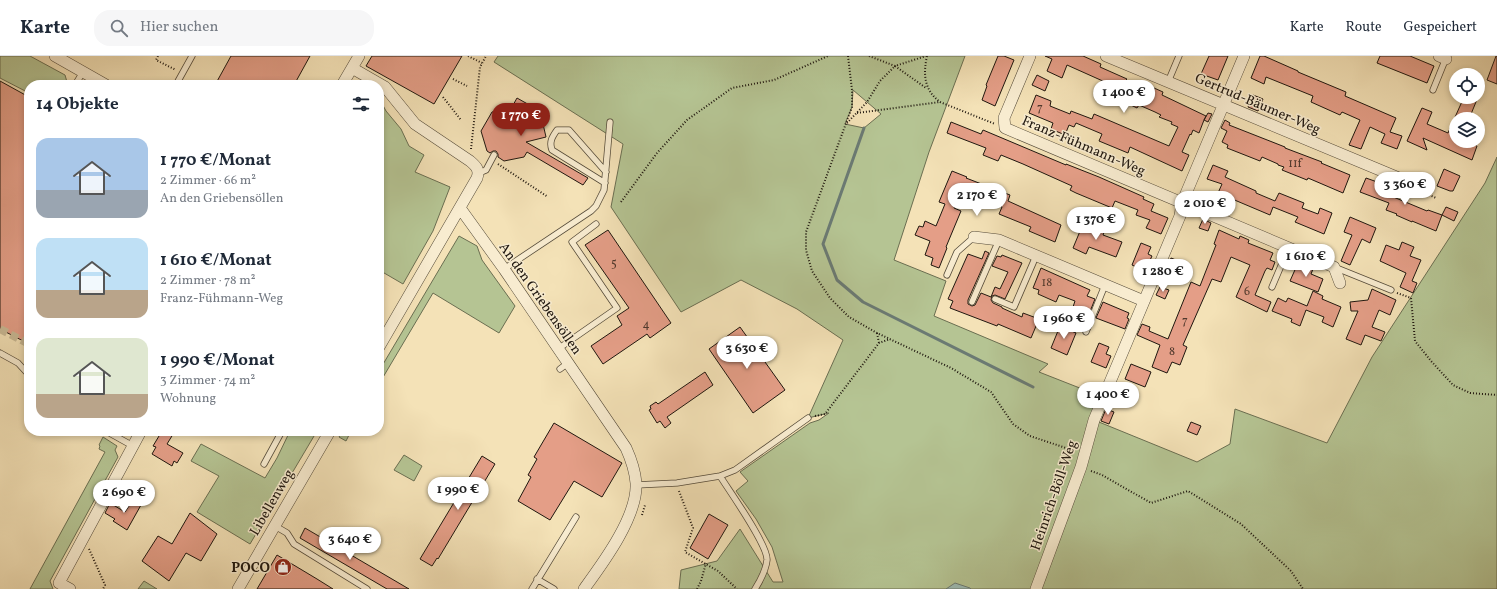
<!DOCTYPE html>
<html lang="de">
<meta charset="utf-8">
<style>
:root{--surface:#fff;--page:#f6f6f7;--text:#1f2937;--muted:#747a83;--line:#e0e1e3;--accent:#8f2418}
body{margin:0;font-family:Vollkorn,serif;background:var(--page);color:var(--text);height:100vh;display:flex;flex-direction:column;font-size:15px;white-space:nowrap}
*{box-sizing:border-box;margin:0}
p{font-size:13px;color:var(--muted)}
.icon{flex:none;width:22px;height:22px;fill:none;stroke:currentColor;stroke-width:2;stroke-linecap:round;stroke-linejoin:round}
.map{position:relative;flex:1;overflow:hidden}
.panel{position:absolute;left:24px;top:24px;width:360px;height:356px;display:flex;flex-direction:column;background:var(--surface);border-radius:16px;box-shadow:0 2px 6px #0003}
.panel>*{flex:none}
.tools{position:absolute;left:1449px;top:12px;display:grid;gap:8px}
.tools a{display:grid;place-items:center;width:36px;height:36px;border-radius:50%;background:var(--surface);box-shadow:0 2px 6px #0003;font-size:20px}
.price{position:absolute;translate:-50% -34px;padding:0 9px;border-radius:14px;background:#fff;color:#222;font-size:13px;line-height:26px;filter:drop-shadow(0 1px 2px #0008)}
.price::after{content:'';position:absolute;left:50%;top:24px;width:12px;height:9px;margin-left:-6px;background:inherit;clip-path:polygon(0 0,100% 0,50% 100%)}
.price.active{background:var(--accent);color:#fff}
ul{padding:0;list-style:none}
li{display:flex;align-items:center;gap:12px;height:100px;padding:0 12px}
li span{display:grid;place-items:center;flex:none;width:112px;height:80px;border-radius:12px;color:#555}
li>.icon{margin-inline-start:auto}
span .icon{width:48px;height:48px;fill:#fffc;stroke-width:1}
li b{font-size:17px}
h2{display:flex;justify-content:space-between;align-items:center;height:48px;padding:0 12px;font-size:17px}
header{display:flex;align-items:center;gap:24px;box-sizing:border-box;height:56px;padding:0 20px;background:var(--surface);border-bottom:1px solid var(--line)}
header strong{font-size:19px}
nav{display:flex;gap:22px;margin-inline-start:auto;font-size:14px}
.search{width:280px;height:36px;background:var(--page);display:flex;align-items:center;gap:10px;box-sizing:border-box;padding:0 14px;border-radius:16px;color:var(--muted);font-size:15px}
.map>svg:first-child{display:block}
</style>
<header>
<strong>Karte</strong>
<div class="search"><svg class="icon" aria-label="search" viewBox="0 0 24 24"><circle cx="10" cy="10" r="6"/><path d="M15 15l6 6"/></svg>Hier suchen</div>
<nav><a>Karte</a><a>Route</a><a>Gespeichert</a></nav>
</header>
<div class="map">
<svg width="1497" height="533" viewBox="0 0 1497 533">
<rect width="100%" height="100%" fill="#f4e2b7"/>
<filter id="stains"><feTurbulence type="fractalNoise" baseFrequency=".005" numOctaves="4"/><feColorMatrix values="0 0 0 0 .2 0 0 0 0 .09 0 0 0 0 .02 0 0 0 .5 -.17"/></filter>
<radialGradient id="worn" r=".72"><stop offset=".6" stop-color="#630" stop-opacity="0"/><stop offset="1" stop-color="#630" stop-opacity=".3"/></radialGradient>
<!-- green -->
<path fill="#b5c493" stroke="#6a6e51" fill-rule="evenodd" d="M 0,0 L 30,0 L 65,19 L 67,26 L 65,29 L 40,29 L 37,27 L 36,29 L 29,29 L 29,37 L 0,22 Z
M 498,0 L 965,0 L 929,96 L 894,204 L 946,225 L 934,260 L 1048,308 L 1039,316 L 1095,338 L 1094,364 L 1197,406 L 1230,388 L 1235,353 L 1327,387 L 1372,301 L 1485,127 L 1497,101 L 1497,533 L 679,533 L 681,514 L 717,505 L 740,473 L 773,526 L 783,526 L 772,491 L 756,463 L 736,435 L 748,425 L 740,416 L 810,367 L 819,364 L 829,357 L 808,362 L 843,284 L 797,253 L 741,224 L 681,256 L 611,151 L 623,88 L 494,6 ZM 853,34 L 881,58 L 864,72 L 845,68 L 852,51 Z
M 379,42 L 386,55 L 401,73 L 409,90 L 424,99 L 415,116 L 450,131 L 433,175 L 403,228 L 379,214 Z
M 459,180 L 477,190 L 482,204 L 515,250 L 499,277 L 433,237 L 379,328 L 379,315 Z
M 290,375 L 317,375 L 250,488 L 197,456 L 219,420 L 191,405 L 201,388 L 265,422 L 277,402 Z
M 343,375 L 351,375 L 346,385 L 339,381 Z
M 103,381 L 117,390 L 115,394 L 118,401 L 50,525 L 53,533 L 30,533 L 105,396 L 99,393 L 100,390 L 99,389 Z
M 404,399 L 422,410 L 414,425 L 394,414 Z
M 144,525 L 157,533 L 138,533 Z"/>
<!-- water -->
<path fill="#9dbcb5" stroke="#6b7a73" d="M 955,527 L 970,532 L 971,533 L 946,533 Z"/>
<g fill="none" stroke-linecap="round" stroke-linejoin="round">
<!-- stream -->
<path stroke="#6b7a73" stroke-width="3" d="M 864,72 L 823,188 L 837,224 L 863,246 L 1033,331"/>
</g>
<!-- building -->
<path fill="#e49e87" stroke="#1f170f" d="M 231,0 L 310,0 L 294,29 L 215,29 Z
M 372,0 L 462,0 L 434,48 L 366,10 Z
M 998,0 L 1004,0 L 1014,4 L 995,50 L 982,44 L 987,30 L 986,29 Z
M 1045,0 L 1083,0 L 1101,8 L 1100,11 L 1127,23 L 1126,24 L 1153,36 L 1154,32 L 1163,36 L 1162,39 L 1206,60 L 1204,64 L 1208,57 L 1212,58 L 1208,66 L 1204,64 L 1199,77 L 1193,74 L 1191,79 L 1190,78 L 1182,96 L 1189,99 L 1182,115 L 1130,91 L 1128,97 L 1099,85 L 1102,78 L 1076,67 L 1074,71 L 1069,69 L 1065,79 L 1051,73 L 1053,67 L 1029,57 L 1036,39 L 1051,45 L 1050,50 L 1070,58 L 1071,55 L 1092,63 L 1094,58 L 1169,90 L 1178,71 L 1171,68 L 1172,66 L 1159,61 L 1161,59 L 1155,56 L 1139,49 L 1137,52 L 1106,37 L 1108,34 L 1102,31 L 1105,26 L 1067,9 L 1062,22 L 1047,15 L 1052,3 Z
M 1209,0 L 1228,0 L 1218,24 L 1201,18 Z
M 1260,0 L 1264,0 L 1298,15 L 1298,16 L 1346,36 L 1345,40 L 1396,62 L 1390,76 L 1402,80 L 1397,93 L 1381,87 L 1385,78 L 1370,71 L 1361,93 L 1349,89 L 1360,64 L 1342,56 L 1340,59 L 1311,46 L 1313,40 L 1266,21 L 1264,28 L 1251,22 Z
M 1380,0 L 1410,0 L 1434,10 L 1427,27 L 1377,7 Z
M 1496,0 L 1497,0 L 1497,28 L 1487,24 Z
M 1037,19 L 1049,25 L 1045,35 L 1032,29 Z
M 0,25 L 29,41 L 29,288 L 0,273 Z
M 1253,39 L 1263,43 L 1258,55 L 1248,51 Z
M 1464,41 L 1478,41 L 1469,63 L 1456,63 L 1456,85 L 1465,85 L 1477,90 L 1472,104 L 1423,82 L 1427,94 L 1407,85 L 1422,52 L 1432,56 L 1427,68 L 1448,77 Z
M 517,42 L 540,55 L 546,81 L 526,86 L 588,122 L 583,129 L 527,96 L 524,101 L 504,105 L 498,101 L 498,98 L 496,95 L 493,95 L 490,97 L 487,95 L 481,75 L 492,56 L 512,51 Z
M 1225,64 L 1230,67 L 1229,69 L 1285,91 L 1285,92 L 1322,106 L 1321,107 L 1350,119 L 1343,137 L 1308,122 L 1307,124 L 1282,114 L 1284,111 L 1278,109 L 1278,108 L 1262,101 L 1260,105 L 1227,92 L 1228,89 L 1222,86 L 1227,75 L 1221,72 Z
M 951,66 L 981,78 L 983,74 L 1066,109 L 1066,108 L 1099,121 L 1144,141 L 1143,143 L 1154,148 L 1151,155 L 1168,162 L 1161,178 L 1146,172 L 1150,164 L 1136,159 L 1138,154 L 1115,145 L 1112,152 L 1076,137 L 1070,134 L 1072,130 L 1023,108 L 1001,99 L 998,105 L 983,99 L 986,92 L 947,77 Z
M 1213,109 L 1228,115 L 1225,121 L 1256,135 L 1256,137 L 1275,145 L 1279,137 L 1304,147 L 1302,152 L 1318,158 L 1320,152 L 1332,157 L 1324,178 L 1295,166 L 1298,161 L 1273,151 L 1270,159 L 1218,137 L 1222,128 L 1207,123 Z
M 1444,113 L 1460,120 L 1453,135 L 1450,135 L 1437,130 Z
M 952,115 L 967,121 L 966,122 L 1010,139 L 1008,145 L 1061,169 L 1055,186 L 1029,175 L 1031,171 L 999,158 L 1002,151 L 989,145 L 990,141 L 963,130 L 954,152 L 961,155 L 946,191 L 947,192 L 939,212 L 931,209 L 933,202 L 925,199 L 930,185 L 915,179 L 919,170 L 923,171 L 925,165 L 936,170 L 945,148 L 939,146 Z
M 1366,122 L 1394,132 L 1391,140 L 1427,155 L 1428,154 L 1442,159 L 1446,151 L 1458,156 L 1454,165 L 1442,159 L 1436,175 L 1412,165 L 1412,166 L 1396,159 L 1397,158 L 1386,154 L 1389,147 L 1360,136 Z
M 1350,161 L 1376,172 L 1370,187 L 1362,183 L 1350,209 L 1341,205 L 1352,179 L 1344,176 Z
M 1203,163 L 1211,167 L 1208,175 L 1199,172 Z
M 1083,168 L 1094,173 L 1096,171 L 1105,174 L 1103,179 L 1122,186 L 1116,201 L 1089,191 L 1086,198 L 1073,192 Z
M 608,174 L 671,267 L 650,282 L 647,278 L 603,308 L 591,290 L 622,269 L 617,260 L 629,252 L 585,189 Z
M 1219,174 L 1239,183 L 1240,180 L 1249,184 L 1248,187 L 1273,197 L 1270,204 L 1275,206 L 1272,214 L 1267,212 L 1265,215 L 1255,239 L 1271,246 L 1267,256 L 1236,241 L 1250,209 L 1231,201 L 1221,226 L 1212,223 L 1183,289 L 1187,291 L 1180,309 L 1172,306 L 1167,317 L 1152,311 L 1160,289 L 1137,279 L 1142,268 L 1150,271 L 1149,275 L 1168,283 L 1191,226 L 1200,230 L 1216,189 L 1214,188 Z
M 1402,186 L 1414,191 L 1410,200 L 1421,204 L 1412,225 L 1417,227 L 1413,237 L 1400,231 L 1406,217 L 1380,205 L 1386,189 L 1399,194 Z
M 1141,187 L 1151,191 L 1148,198 L 1152,200 L 1145,215 L 1132,209 Z
M 985,195 L 989,197 L 968,244 L 968,248 L 972,250 L 975,249 L 981,237 L 991,241 L 995,231 L 1000,233 L 1008,216 L 992,210 L 997,200 L 1001,201 L 1002,199 L 1022,207 L 1005,243 L 995,239 L 992,240 L 991,244 L 993,247 L 1002,251 L 1002,252 L 1022,261 L 1023,257 L 1039,263 L 1031,282 L 998,268 L 997,270 L 950,252 L 953,245 L 948,243 L 968,198 L 982,203 Z
M 1171,202 L 1186,208 L 1182,217 L 1168,210 Z
M 1298,207 L 1313,213 L 1311,218 L 1323,223 L 1318,236 L 1290,225 Z
M 1041,212 L 1090,234 L 1087,240 L 1095,243 L 1089,258 L 1073,251 L 1075,245 L 1059,239 L 1056,246 L 1038,238 L 1039,234 L 1033,232 Z
M 1160,231 L 1169,234 L 1165,243 L 1156,239 Z
M 1372,233 L 1396,244 L 1390,259 L 1379,254 L 1372,271 L 1385,276 L 1381,285 L 1365,279 L 1361,289 L 1346,283 L 1358,255 L 1351,255 L 1350,246 L 1368,244 Z
M 1313,235 L 1323,240 L 1322,243 L 1341,251 L 1333,271 L 1322,266 L 1324,261 L 1306,254 L 1300,270 L 1291,266 L 1292,263 L 1272,255 L 1278,242 L 1286,246 L 1288,242 L 1307,250 Z
M 1103,246 L 1129,257 L 1127,262 L 1129,263 L 1125,273 L 1096,262 Z
M 1060,270 L 1076,277 L 1067,299 L 1051,292 Z
M 740,271 L 785,334 L 753,357 L 709,293 Z
M 1099,287 L 1109,291 L 1106,298 L 1111,300 L 1106,312 L 1091,306 Z
M 1131,308 L 1151,316 L 1145,331 L 1125,323 Z
M 705,316 L 713,329 L 667,361 L 671,367 L 665,372 L 660,365 L 657,367 L 649,354 L 651,353 L 650,350 L 656,346 L 658,348 Z
M 1106,353 L 1114,356 L 1109,368 L 1101,365 Z
M 1191,366 L 1201,370 L 1197,379 L 1187,375 Z
M 554,367 L 622,407 L 602,441 L 574,425 L 550,464 L 518,445 L 531,421 L 528,419 L 537,403 L 534,401 Z
M 162,375 L 175,375 L 167,388 L 183,397 L 177,407 L 174,405 L 172,410 L 152,398 L 156,391 L 153,390 Z
M 482,400 L 495,408 L 438,503 L 437,502 L 432,510 L 420,503 Z
M 133,444 L 141,449 L 127,474 L 113,465 L 115,463 L 105,457 L 110,447 L 125,456 Z
M 190,457 L 217,478 L 201,505 L 186,497 L 169,525 L 142,505 L 158,480 L 172,488 Z
M 709,458 L 728,469 L 708,503 L 690,492 Z
M 305,472 L 409,533 L 387,533 L 300,482 Z
M 277,499 L 317,523 L 333,533 L 257,533 Z"/>
<g fill="none" stroke-linecap="round" stroke-linejoin="round">
<!-- pedestrian-tunnel -->
<path stroke="#c9b995" stroke-width="8" stroke-dasharray="8 4" stroke-linecap="butt" d="M 0,273 L 29,288"/>
<defs>
<path id="service" d="M 1168,26 L 1179,0
M 177,27 L 192,0
M 75,29 L 83,16
M 1433,34 L 1446,2
M 479,117 L 486,114 L 494,99
M 605,127 L 552,94 C 549,86 552,81 557,74 L 569,74 L 606,116
M 1334,211 L 1391,234
M 504,213 L 591,155 L 596,150 L 604,134 L 610,66
M 947,219 L 957,196 L 974,181
M 1272,231 L 1289,191
M 995,243 L 1014,251 L 1036,200
M 972,246 L 999,184
M 1086,276 L 1105,229
M 558,293 L 617,252 L 572,186 L 596,168
M 0,297 L 18,307 L 29,319
M 560,313 L 568,307
M 106,375 L 133,390
M 264,408 L 282,375
M 720,420 C 730,436 768,489 767,504 C 766,514 760,525 755,533
M 636,429 L 677,427 L 720,420 L 735,414 L 808,362
M 275,470 L 287,477 L 294,488 L 367,533
M 537,523 L 554,533
M 532,533 L 576,461"/>
<path id="minor" d="M 55,0 L 106,29
M 1030,0 L 1004,62 L 1005,72 L 1334,211 L 1340,227
M 1106,0 L 1399,122
M 1439,0 L 1446,3
M 352,12 L 385,31 L 415,68 L 470,105 C 476,110 480,114 477,122 L 379,291
M 342,29 L 359,0
M 460,152 L 504,213 L 626,392 C 631,403 635,415 636,427 C 638,460 603,507 584,533
M 974,181 L 999,184 L 1144,245
M 70,533 L 59,527 L 141,375
M 238,533 L 330,375
M 1036,533 L 1081,411 L 1094,364 L 1180,160 L 1182,147 L 1244,0"/>
</defs>
<!-- service casing -->
<use href="#service" stroke="#544a39" stroke-width="7"/>
<!-- minor casing -->
<use href="#minor" stroke="#544a39" stroke-width="12"/>
<!-- path -->
<path stroke="#1f170f" stroke-width="2" stroke-dasharray="1 2" stroke-linecap="butt" d="M 158,0 L 156,4 L 176,14
M 468,0 L 482,7
M 848,0 L 852,34 L 852,51 L 806,176 L 806,194 L 812,215 L 830,242 L 849,261 L 877,277 L 951,312 L 991,336 L 1013,368 L 1030,380 L 1075,395
M 869,0 L 895,10 L 926,0
M 927,0 C 923,18 924,34 940,46 L 995,68
M 453,23 L 467,30
M 443,41 L 461,64
M 857,57 L 940,46
M 847,67 L 867,46 L 880,25 L 895,10 L 926,32
M 471,93 L 480,11 L 486,0
M 498,108 L 548,141
M 1407,129 L 1436,142
M 621,146 L 657,97 L 687,64 L 732,32 L 774,24 L 828,0
M 1397,237 L 1411,242 L 1415,285 L 1431,305 L 1453,329 L 1470,337 L 1497,339
M 877,277 L 879,287
M 815,360 L 825,358 L 879,287 L 890,283
M 1091,415 L 1102,419 L 1151,447 L 1188,435 L 1241,468 L 1291,515 L 1303,533
M 679,435 L 693,472 L 685,496 L 718,515 L 737,533
M 642,459 L 645,449
M 89,493 L 105,529 L 103,533
M 697,533 L 701,525 L 706,507"/>
<!-- service -->
<use href="#service" stroke="#f8ecd0" stroke-width="5.5"/>
<!-- minor -->
<use href="#minor" stroke="#f8ecd0" stroke-width="11"/>
</g>
<!-- icons -->
<defs>
<symbol id="shop-disc" viewBox="-11 -11 22 22"><circle r="9.5" fill="#8f2418" stroke="#f8ecd0"/><path d="M-5-2.5h2.3a2.7 3.5 0 0 1 5.4 0H5L5.5 6h-11ZM-1.5-2.5h3a1.5 2.3 0 0 0-3 0Z" fill="#fff"/></symbol>
</defs>
<g fill-rule="evenodd">
<use href="#shop-disc" x="273" y="501" width="20" height="20"/>
</g>
<g text-anchor="middle" stroke-width="3" stroke-linejoin="round" paint-order="stroke">
<!-- number labels -->
<g font-size="12" fill="#50392d">
<text x="1040" y="55">7</text>
<text x="1295" y="111">11f</text>
<text x="614" y="211">5</text>
<text x="1047" y="230">18</text>
<text x="1247" y="239">6</text>
<text x="1185" y="268">7</text>
<text x="646" y="272">4</text>
<text x="1172" y="299">8</text>
</g>
<!-- street labels -->
<g font-size="14" fill="#1f170f" stroke="#f8ecd0">
<text transform="translate(1258 47) rotate(23)" y="5">Gertrud-Bäumer-Weg</text>
<text transform="translate(1084 89) rotate(23)" y="5">Franz-Fühmann-Weg</text>
<text transform="translate(541 242) rotate(55)" y="5">An den Griebensöllen</text>
<text transform="translate(1053 439) rotate(-71)" y="5">Heinrich-Böll-Weg</text>
<text transform="translate(271 446) rotate(-60)" y="5">Libellenweg</text>
</g>
<!-- poi labels -->
<g font-size="14" font-weight="bold" fill="#1f170f" stroke="#f8ecd0" text-anchor="end">
<text x="270" y="516">POCO</text>
</g>
</g>
<rect width="100%" height="100%" filter="url(#stains)"/>
<rect width="100%" height="100%" fill="url(#worn)"/>
</svg>
<div class="tools">
<a><svg class="icon" aria-label="locate" viewBox="0 0 24 24"><circle cx="12" cy="12" r="6"/><path d="M12 2v4M12 18v4M2 12h4M18 12h4"/></svg></a>
<a><svg class="icon" aria-label="layers" viewBox="0 0 24 24"><path d="M12 4l9 5-9 5-9-5zM3 14l9 5 9-5"/></svg></a>
</div>
<b class="price" style="left:1124px;top:58px">1 400 €</b>
<b class="price active" style="left:521px;top:81px">1 770 €</b>
<b class="price" style="left:1405px;top:150px">3 360 €</b>
<b class="price" style="left:977px;top:161px">2 170 €</b>
<b class="price" style="left:1205px;top:169px">2 010 €</b>
<b class="price" style="left:1096px;top:185px">1 370 €</b>
<b class="price" style="left:1306px;top:222px">1 610 €</b>
<b class="price" style="left:1163px;top:237px">1 280 €</b>
<b class="price" style="left:1064px;top:284px">1 960 €</b>
<b class="price" style="left:747px;top:314px">3 630 €</b>
<b class="price" style="left:1108px;top:360px">1 400 €</b>
<b class="price" style="left:458px;top:455px">1 990 €</b>
<b class="price" style="left:124px;top:458px">2 690 €</b>
<b class="price" style="left:350px;top:505px">3 640 €</b>
<section class="panel">
<h2>14 Objekte<svg class="icon" aria-label="filters" viewBox="0 0 24 24"><path d="M4 7h16M4 17h16"/><circle cx="9" cy="7" r="2"/><circle cx="15" cy="17" r="2"/></svg></h2>
<ul>
<li><span style="background:linear-gradient(#a9c7e8 65%,#9aa5b1 0)"><svg class="icon" aria-label="home" viewBox="0 0 24 24"><path d="M3 11l9-7 9 7M6 9v11h12V9"/></svg></span><div><b>1 770 €/Monat</b><p>2 Zimmer · 66 m²</p><p>An den Griebensöllen</p></div></li>
<li><span style="background:linear-gradient(#bfe0f5 65%,#b9a48a 0)"><svg class="icon" aria-label="home" viewBox="0 0 24 24"><path d="M3 11l9-7 9 7M6 9v11h12V9"/></svg></span><div><b>1 610 €/Monat</b><p>2 Zimmer · 78 m²</p><p>Franz-Fühmann-Weg</p></div></li>
<li><span style="background:linear-gradient(#dfe7d0 70%,#b9a48a 0)"><svg class="icon" aria-label="home" viewBox="0 0 24 24"><path d="M3 11l9-7 9 7M6 9v11h12V9"/></svg></span><div><b>1 990 €/Monat</b><p>3 Zimmer · 74 m²</p><p>Wohnung</p></div></li>
</ul>
</section>
</div>
